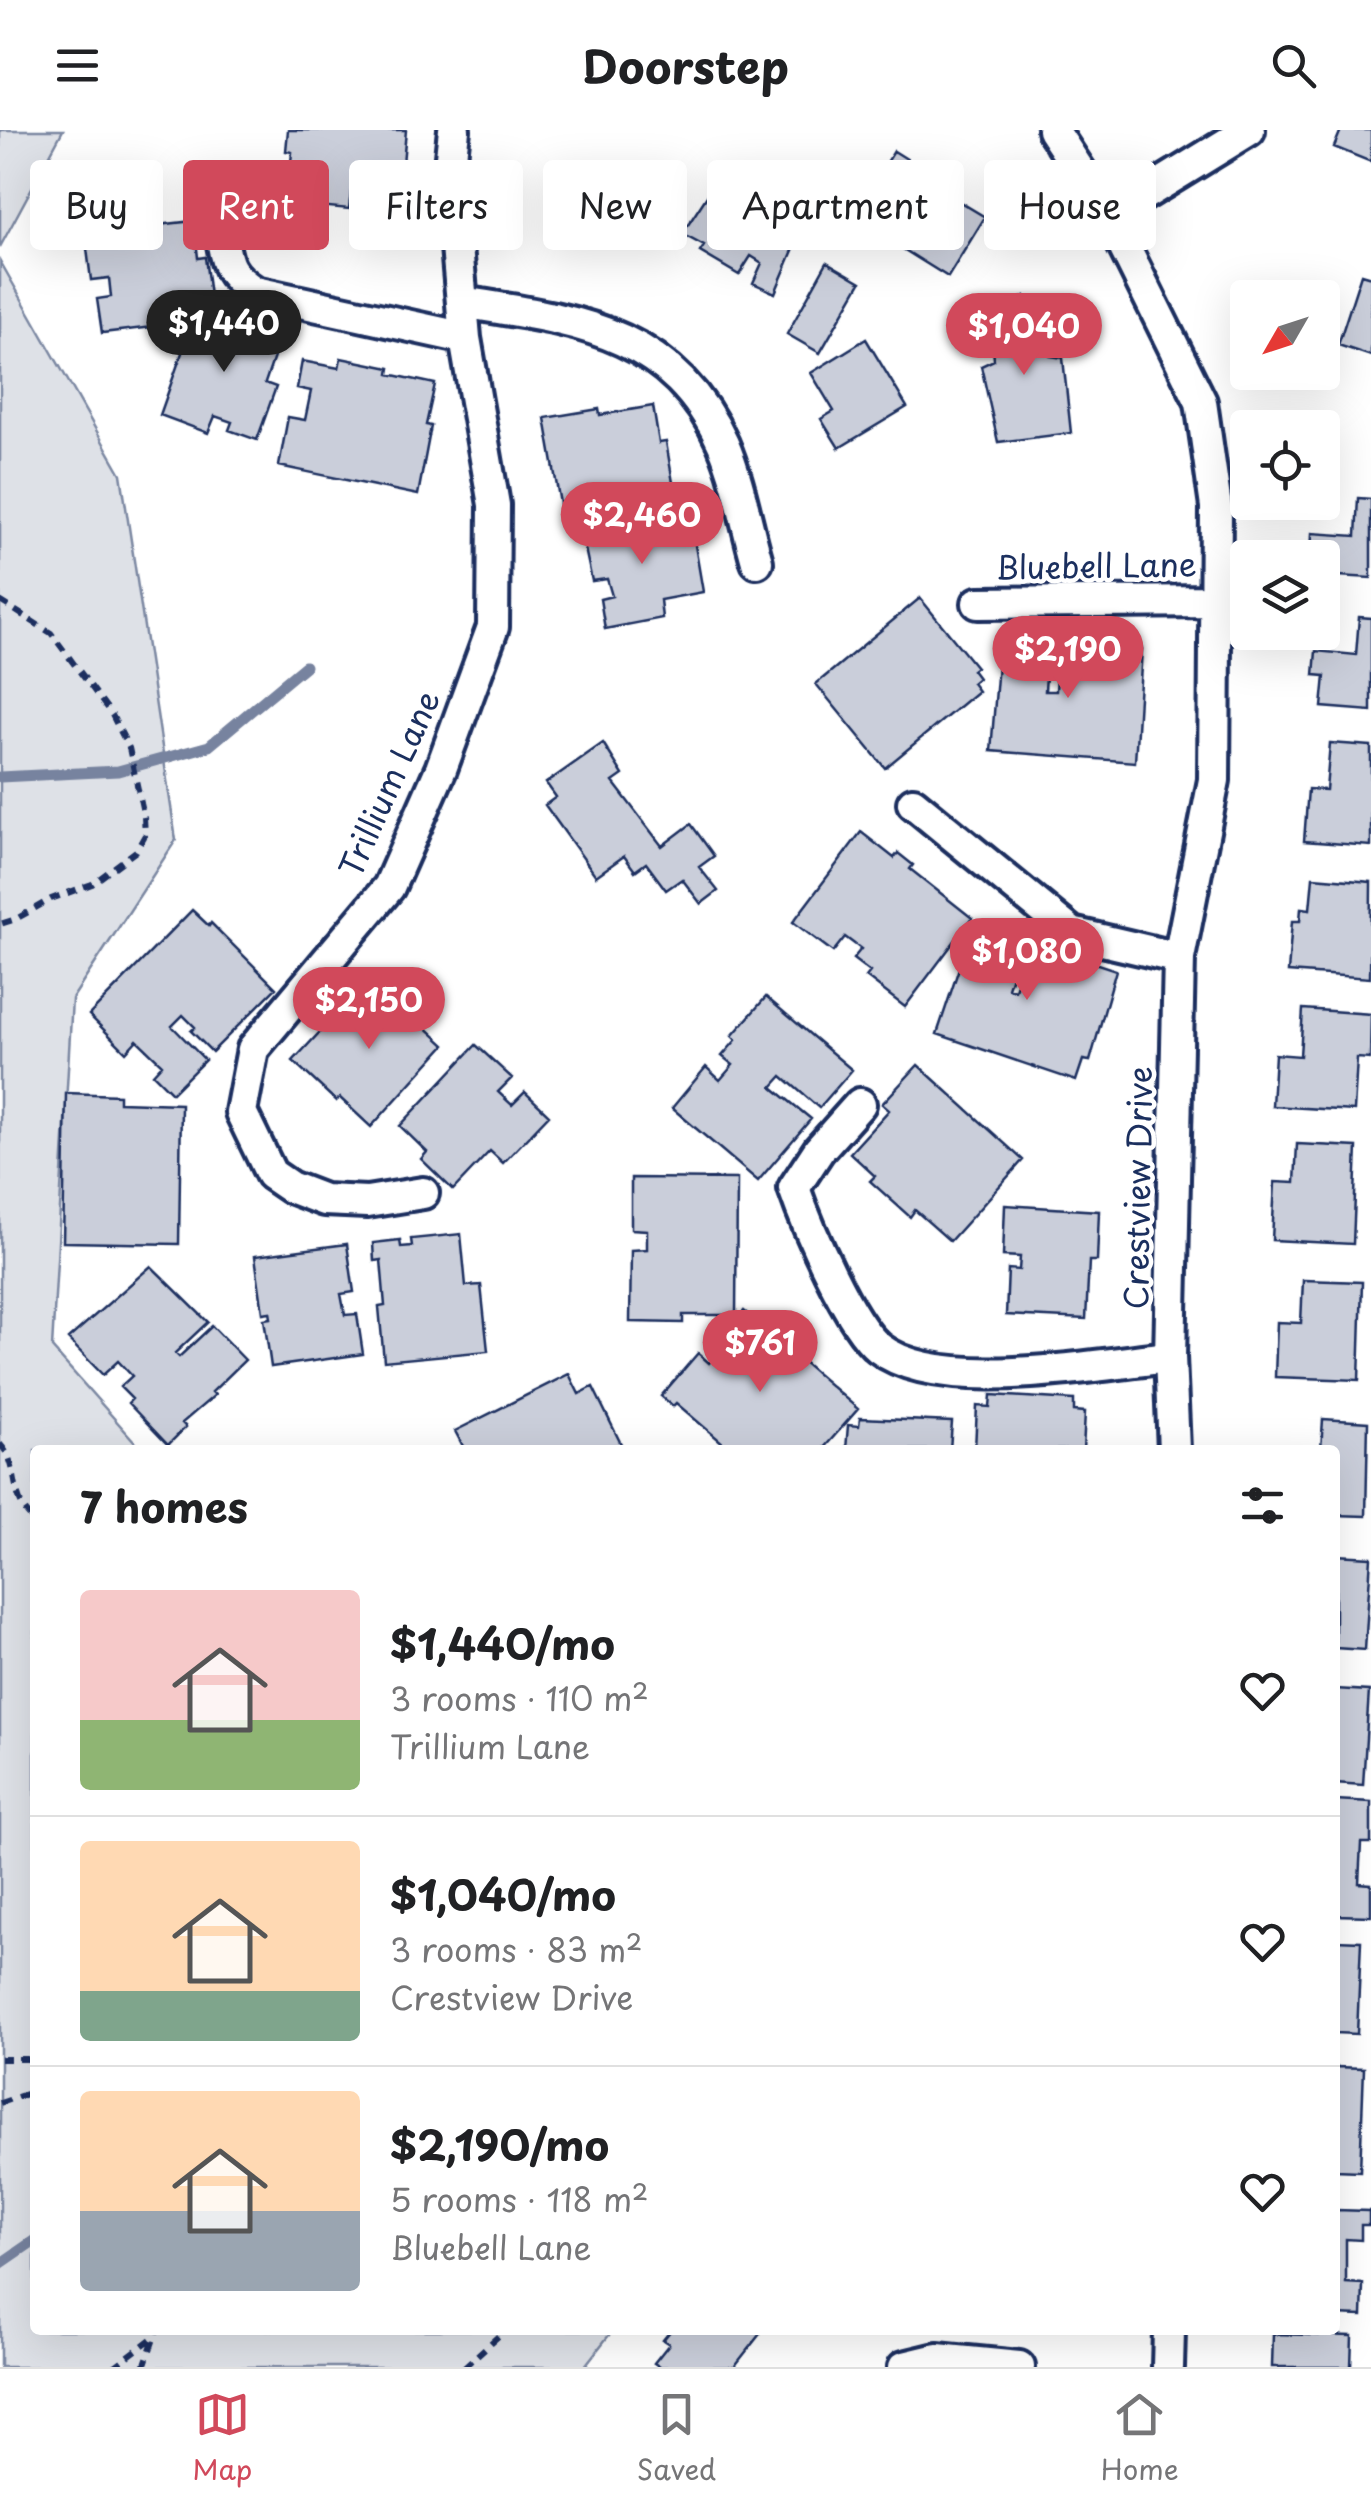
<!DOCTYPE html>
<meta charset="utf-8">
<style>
:root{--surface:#fff;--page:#f2f2f2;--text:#202124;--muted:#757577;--line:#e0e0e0;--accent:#d1495b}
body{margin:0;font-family:"Playpen Sans",sans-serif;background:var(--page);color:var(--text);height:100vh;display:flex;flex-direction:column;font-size:38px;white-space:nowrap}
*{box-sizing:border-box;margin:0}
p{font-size:32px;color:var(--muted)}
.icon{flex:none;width:55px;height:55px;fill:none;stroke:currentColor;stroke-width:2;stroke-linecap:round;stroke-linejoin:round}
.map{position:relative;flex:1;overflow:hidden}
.sheet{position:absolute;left:30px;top:1315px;width:1310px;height:890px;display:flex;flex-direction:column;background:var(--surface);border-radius:10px;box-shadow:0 10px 40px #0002}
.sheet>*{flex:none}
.hud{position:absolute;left:30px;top:30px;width:1312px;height:90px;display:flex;gap:20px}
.needle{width:65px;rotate:231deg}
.controls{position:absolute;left:1230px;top:150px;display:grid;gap:20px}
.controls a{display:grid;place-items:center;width:110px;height:110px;border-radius:10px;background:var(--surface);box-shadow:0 10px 40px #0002;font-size:50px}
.price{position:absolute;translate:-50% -85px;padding:0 22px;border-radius:35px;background:var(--accent);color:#fff;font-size:32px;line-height:65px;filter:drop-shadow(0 2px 5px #0008)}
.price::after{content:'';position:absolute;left:50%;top:60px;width:30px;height:22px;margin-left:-15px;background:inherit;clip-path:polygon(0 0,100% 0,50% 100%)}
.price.selected{background:#222;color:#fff}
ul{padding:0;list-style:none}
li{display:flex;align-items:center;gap:30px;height:250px;padding:0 50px}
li+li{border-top:2px solid var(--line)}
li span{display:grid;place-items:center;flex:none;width:280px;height:200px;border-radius:10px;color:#555}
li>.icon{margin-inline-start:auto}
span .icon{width:120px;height:120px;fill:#fffc;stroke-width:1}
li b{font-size:42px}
h2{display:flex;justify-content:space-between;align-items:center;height:120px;padding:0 50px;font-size:42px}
.pill{padding:0 35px;border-radius:10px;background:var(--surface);box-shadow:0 10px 40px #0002;font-size:35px;line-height:90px}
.pill.selected{background:var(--accent);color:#fff}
header{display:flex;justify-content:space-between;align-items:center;height:130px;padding:0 50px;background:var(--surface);font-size:45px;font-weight:700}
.tab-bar{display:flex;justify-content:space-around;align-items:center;height:140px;border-top:2px solid var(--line);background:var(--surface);font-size:28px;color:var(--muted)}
.tab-bar a{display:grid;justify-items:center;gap:5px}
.tab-bar .selected{color:var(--accent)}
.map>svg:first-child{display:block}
</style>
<header><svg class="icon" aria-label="menu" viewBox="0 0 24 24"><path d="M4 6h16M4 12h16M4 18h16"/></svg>Doorstep<svg class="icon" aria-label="search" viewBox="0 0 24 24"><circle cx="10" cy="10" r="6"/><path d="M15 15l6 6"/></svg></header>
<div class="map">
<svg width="1371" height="2237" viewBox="0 0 1371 2237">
<rect width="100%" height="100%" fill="#fff"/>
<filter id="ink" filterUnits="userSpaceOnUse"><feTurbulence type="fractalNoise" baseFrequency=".01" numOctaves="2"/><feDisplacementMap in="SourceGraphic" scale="20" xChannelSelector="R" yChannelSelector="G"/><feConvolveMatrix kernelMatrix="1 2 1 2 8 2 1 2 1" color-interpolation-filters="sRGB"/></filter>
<g filter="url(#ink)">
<!-- green -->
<path fill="#dee1e7" stroke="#7c88a2" stroke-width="2.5" d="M 0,0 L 63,0 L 0,117 Z
M 0,131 L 121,344 L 176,710 L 72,869 L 52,1218 L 142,1320 L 35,1320 L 35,2200 L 613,2200 L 584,2237 L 0,2237 Z"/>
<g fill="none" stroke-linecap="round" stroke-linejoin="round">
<!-- stream -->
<path stroke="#77839f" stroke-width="11" d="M 0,647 L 118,641 L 209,616 L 305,536
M 0,2134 L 35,2110"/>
</g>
<!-- building -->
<path fill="#caceda" stroke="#1b2f5e" stroke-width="2.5" d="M 288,0 L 406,0 L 400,67 L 351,62 L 349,79 L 287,73 L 292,22 L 286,21 Z
M 1341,0 L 1371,0 L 1371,32 L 1334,17 Z
M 894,21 L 926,41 L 917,54 L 932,63 L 935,57 L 985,87 L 948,147 L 882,106 L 878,112 L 849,94 Z
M 726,37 L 744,48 L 738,57 L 782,84 L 792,58 L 822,77 L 808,110 L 799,106 L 775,163 L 753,153 L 762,133 L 751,126 L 739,145 L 700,122 L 704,116 L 682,104 Z
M 194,91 L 198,128 L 205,127 L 211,174 L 159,181 L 161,196 L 102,203 L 97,169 L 111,167 L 109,148 L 91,150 L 85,103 Z
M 827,132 L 861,152 L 820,223 L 787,204 Z
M 1361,144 L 1371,147 L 1371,226 L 1338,215 Z
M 1025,166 L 1040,205 L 1046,204 L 1050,226 L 1063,228 L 1071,303 L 998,312 L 981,236 L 994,230 L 992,205 L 982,188 Z
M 197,180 L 233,193 L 236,185 L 283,201 L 265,253 L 276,257 L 257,310 L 229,300 L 232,292 L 215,286 L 208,303 L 160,285 Z
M 866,209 L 907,277 L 839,318 L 821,289 L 834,281 L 811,243 Z
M 341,228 L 390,238 L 389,244 L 435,254 L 426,295 L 431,296 L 418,365 L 279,336 L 288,287 L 305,290 L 311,261 L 297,258 L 302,231 L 339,238 Z
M 653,276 L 659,313 L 666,312 L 676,370 L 588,385 L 587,381 L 562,385 L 545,288 L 599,279 L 600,285 Z
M 1358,368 L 1371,369 L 1371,448 L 1322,445 L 1322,428 L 1311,428 L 1312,403 L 1356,406 Z
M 690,386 L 703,462 L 660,470 L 662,488 L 605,499 L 600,469 L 612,466 L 607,449 L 592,451 L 581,400 L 637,389 L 638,395 Z
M 920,468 L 976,537 L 972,540 L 978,548 L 972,553 L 978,561 L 885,638 L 816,554 Z
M 1359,487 L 1371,488 L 1371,581 L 1322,577 L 1325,546 L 1314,545 L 1316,521 L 1356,525 Z
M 1000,509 L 1048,512 L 1045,561 L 1056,561 L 1059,513 L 1142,519 L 1135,632 L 991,621 Z
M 603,613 L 623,645 L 613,652 L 662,716 L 691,694 L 714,726 L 699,737 L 718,761 L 701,774 L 682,749 L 666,760 L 646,733 L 635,741 L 624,726 L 596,746 L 545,675 L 556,667 L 546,653 Z
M 1330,613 L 1371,616 L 1371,716 L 1304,711 L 1308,659 L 1326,660 Z
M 861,702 L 894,728 L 898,723 L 913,735 L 910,739 L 972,788 L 905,877 L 866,847 L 870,842 L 853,829 L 861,819 L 845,807 L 833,822 L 793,792 Z
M 1313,747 L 1371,752 L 1370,848 L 1288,842 L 1292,791 L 1300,791 L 1301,778 L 1310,779 Z
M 192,780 L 209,796 L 211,793 L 276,858 L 212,922 L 191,901 L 195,897 L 183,885 L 172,896 L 205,930 L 172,963 L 153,944 L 162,934 L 137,910 L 126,922 L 89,885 Z
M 974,793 L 1024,810 L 1008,858 L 1015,860 L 1031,812 L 1116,840 L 1090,931 L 1083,930 L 1076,951 L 937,904 Z
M 371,847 L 445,915 L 371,997 L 340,968 L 336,971 L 293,931 Z
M 766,867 L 852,940 L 819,978 L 782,946 L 772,957 L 811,989 L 758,1051 L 672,978 L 706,937 L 720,950 L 733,935 L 722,926 L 736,910 L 732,906 Z
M 1303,879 L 1371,884 L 1370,929 L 1357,928 L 1354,981 L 1272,976 L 1275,924 L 1300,926 Z
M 476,915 L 512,948 L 498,962 L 512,975 L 525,962 L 549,985 L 503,1033 L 490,1021 L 453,1060 L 421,1029 L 427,1022 L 400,996 Z
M 918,935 L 1023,1030 L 950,1111 L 915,1080 L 910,1087 L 870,1051 L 875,1046 L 850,1023 L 889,980 L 882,974 Z
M 66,963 L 119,965 L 119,972 L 181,974 L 179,1114 L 63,1112 Z
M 1297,1014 L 1357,1017 L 1353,1114 L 1272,1110 L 1275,1052 L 1295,1053 Z
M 631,1048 L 737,1049 L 736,1185 L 683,1185 L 683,1193 L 630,1192 L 631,1120 L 647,1119 L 647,1100 L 631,1099 Z
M 1005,1075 L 1099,1081 L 1097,1131 L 1089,1131 L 1086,1189 L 1006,1185 L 1008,1139 L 1019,1140 L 1020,1127 L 1003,1126 Z
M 461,1104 L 466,1156 L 481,1155 L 488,1221 L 384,1231 L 379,1177 L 385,1176 L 381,1130 L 374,1131 L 373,1113 L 400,1110 L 401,1117 L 412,1116 L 411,1109 Z
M 347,1114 L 354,1162 L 341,1164 L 345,1185 L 357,1184 L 363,1224 L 271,1237 L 264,1189 L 271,1188 L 270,1182 L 263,1183 L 255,1126 Z
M 151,1136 L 208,1192 L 175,1223 L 179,1227 L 212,1196 L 245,1230 L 212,1262 L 215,1265 L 182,1293 L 186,1297 L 168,1315 L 128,1273 L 132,1269 L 120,1257 L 132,1246 L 118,1231 L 103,1245 L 68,1209 Z
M 1303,1150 L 1362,1152 L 1359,1250 L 1275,1247 L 1277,1192 L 1301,1193 Z
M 744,1181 L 858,1279 L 822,1320 L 731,1320 L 676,1273 L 673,1276 L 661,1266 L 698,1223 L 709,1233 L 729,1210 L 724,1205 Z
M 569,1244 L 579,1264 L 593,1257 L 624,1320 L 465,1320 L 455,1301 Z
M 991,1265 L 1074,1270 L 1074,1281 L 1085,1282 L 1083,1320 L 975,1320 L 977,1276 L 990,1277 Z
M 860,1288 L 952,1292 L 950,1320 L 846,1320 L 848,1295 L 859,1296 Z
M 1323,1289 L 1368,1292 L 1366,1386 L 1335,1385 L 1335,1320 L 1321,1320 Z
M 1335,1425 L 1371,1427 L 1365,1520 L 1335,1518 Z
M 1335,1559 L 1369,1561 L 1363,1655 L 1335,1653 Z
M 1335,1670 L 1371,1672 L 1371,1713 L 1361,1713 L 1359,1753 L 1371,1754 L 1371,1786 L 1335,1785 Z
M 1335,1810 L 1361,1811 L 1357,1904 L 1335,1903 Z
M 1335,1937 L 1364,1938 L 1360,2041 L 1335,2040 Z
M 1335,2080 L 1369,2081 L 1369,2095 L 1361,2095 L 1361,2110 L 1346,2109 L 1346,2153 L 1363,2154 L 1362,2186 L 1335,2185 Z
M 671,2200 L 763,2200 L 734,2237 L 660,2237 L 654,2233 L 669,2214 L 663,2210 Z
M 1273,2204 L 1352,2206 L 1351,2237 L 1272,2237 Z"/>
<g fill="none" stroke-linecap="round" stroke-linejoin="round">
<defs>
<path id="street" d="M 1053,0 L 1109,86 L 1201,272 L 1216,377 L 1214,650 L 1179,828 L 1170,1227 L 1174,1320
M 1109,86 L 1249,0
M 221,102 C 226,133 227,144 255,162 L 465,208
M 462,172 C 571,190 671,198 723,314 C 739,351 746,394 757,432
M 978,473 L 1215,471
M 913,673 L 1072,803 L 1179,828
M 860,974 L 819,1020 L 794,1058 C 807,1096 849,1194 879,1218 C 939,1265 1097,1234 1170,1227
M 423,1063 L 367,1072 L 324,1070 L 290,1057 L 271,1044 L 241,982 L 253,919 L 389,757 L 441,639 L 493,497 L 494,375 L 465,208 L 450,36 L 454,0
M 904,2237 L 937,2229 L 1019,2237
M 1168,2237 L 1169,2200"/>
</defs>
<!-- street casing -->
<use href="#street" stroke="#1b2f5e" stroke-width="38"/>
<!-- path -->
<path stroke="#1b2f5e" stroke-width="6" stroke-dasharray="10 8" stroke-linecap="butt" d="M 0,471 L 51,503 L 112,585 L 129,618 L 144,687 L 145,705 L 136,721 L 92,754 L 51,769 L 16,789 L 0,794
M 0,1314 C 22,1338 7,1368 35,1391
M 0,1929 L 35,1929
M 0,1973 L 35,1961
M 114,2237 L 155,2206
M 144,2237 L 157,2200
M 464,2237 L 505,2200"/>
<!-- street -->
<use href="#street" stroke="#fff" stroke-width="30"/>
</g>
</g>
<g text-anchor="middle" stroke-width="9" stroke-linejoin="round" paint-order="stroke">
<!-- street labels -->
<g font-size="32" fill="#1b2f5e" stroke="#fff">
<text transform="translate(1096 437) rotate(-1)" y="11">Bluebell Lane</text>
<text transform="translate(390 654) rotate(-66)" y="11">Trillium Lane</text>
<text transform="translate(1139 1058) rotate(-89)" y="11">Crestview Drive</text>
</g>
</g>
</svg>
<div class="controls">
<a><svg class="needle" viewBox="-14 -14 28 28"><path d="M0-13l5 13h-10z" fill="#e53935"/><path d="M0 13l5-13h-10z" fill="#757577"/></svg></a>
<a><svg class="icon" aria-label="locate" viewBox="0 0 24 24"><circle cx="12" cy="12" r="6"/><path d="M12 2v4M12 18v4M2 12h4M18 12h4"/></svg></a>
<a><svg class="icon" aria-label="layers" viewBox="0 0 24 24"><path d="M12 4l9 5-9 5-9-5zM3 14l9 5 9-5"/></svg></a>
</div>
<b class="price selected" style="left:224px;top:245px">$1,440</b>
<b class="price" style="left:1024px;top:248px">$1,040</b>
<b class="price" style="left:642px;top:437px">$2,460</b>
<b class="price" style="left:1068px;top:571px">$2,190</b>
<b class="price" style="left:1027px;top:873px">$1,080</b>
<b class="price" style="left:369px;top:922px">$2,150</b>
<b class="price" style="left:760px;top:1265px">$761</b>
<div class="hud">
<a class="pill">Buy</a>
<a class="pill selected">Rent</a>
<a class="pill">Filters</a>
<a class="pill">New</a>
<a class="pill">Apartment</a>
<a class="pill">House</a>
</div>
<section class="sheet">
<h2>7 homes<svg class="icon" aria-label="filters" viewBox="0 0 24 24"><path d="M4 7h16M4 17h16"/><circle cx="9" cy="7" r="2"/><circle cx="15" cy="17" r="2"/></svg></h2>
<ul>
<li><span style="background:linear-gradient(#f6c9c9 65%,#8fb573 0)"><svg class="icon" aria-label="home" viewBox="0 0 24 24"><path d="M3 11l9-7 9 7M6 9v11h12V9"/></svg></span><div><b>$1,440/mo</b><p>3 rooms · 110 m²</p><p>Trillium Lane</p></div><svg class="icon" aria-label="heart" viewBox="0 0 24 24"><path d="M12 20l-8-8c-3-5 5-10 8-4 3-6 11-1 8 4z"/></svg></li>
<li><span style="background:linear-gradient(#ffd9b3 75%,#7fa58c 0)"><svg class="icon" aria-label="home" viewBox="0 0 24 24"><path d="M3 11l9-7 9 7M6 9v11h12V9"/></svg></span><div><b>$1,040/mo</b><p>3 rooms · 83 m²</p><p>Crestview Drive</p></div><svg class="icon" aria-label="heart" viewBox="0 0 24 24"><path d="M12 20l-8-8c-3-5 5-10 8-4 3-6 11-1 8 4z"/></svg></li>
<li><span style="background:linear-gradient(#ffd9b3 60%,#9aa5b1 0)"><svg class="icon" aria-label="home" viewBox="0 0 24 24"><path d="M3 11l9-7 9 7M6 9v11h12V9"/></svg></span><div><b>$2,190/mo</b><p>5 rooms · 118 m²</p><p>Bluebell Lane</p></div><svg class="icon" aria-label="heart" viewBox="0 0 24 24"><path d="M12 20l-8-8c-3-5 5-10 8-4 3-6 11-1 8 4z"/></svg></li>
</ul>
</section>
</div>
<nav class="tab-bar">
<a class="selected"><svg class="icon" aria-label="map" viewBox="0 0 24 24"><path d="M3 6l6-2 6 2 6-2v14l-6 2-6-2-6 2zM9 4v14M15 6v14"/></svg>Map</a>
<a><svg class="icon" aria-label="saved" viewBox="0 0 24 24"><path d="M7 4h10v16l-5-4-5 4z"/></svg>Saved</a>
<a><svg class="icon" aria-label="home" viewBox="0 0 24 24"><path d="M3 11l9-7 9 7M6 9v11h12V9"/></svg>Home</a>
</nav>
